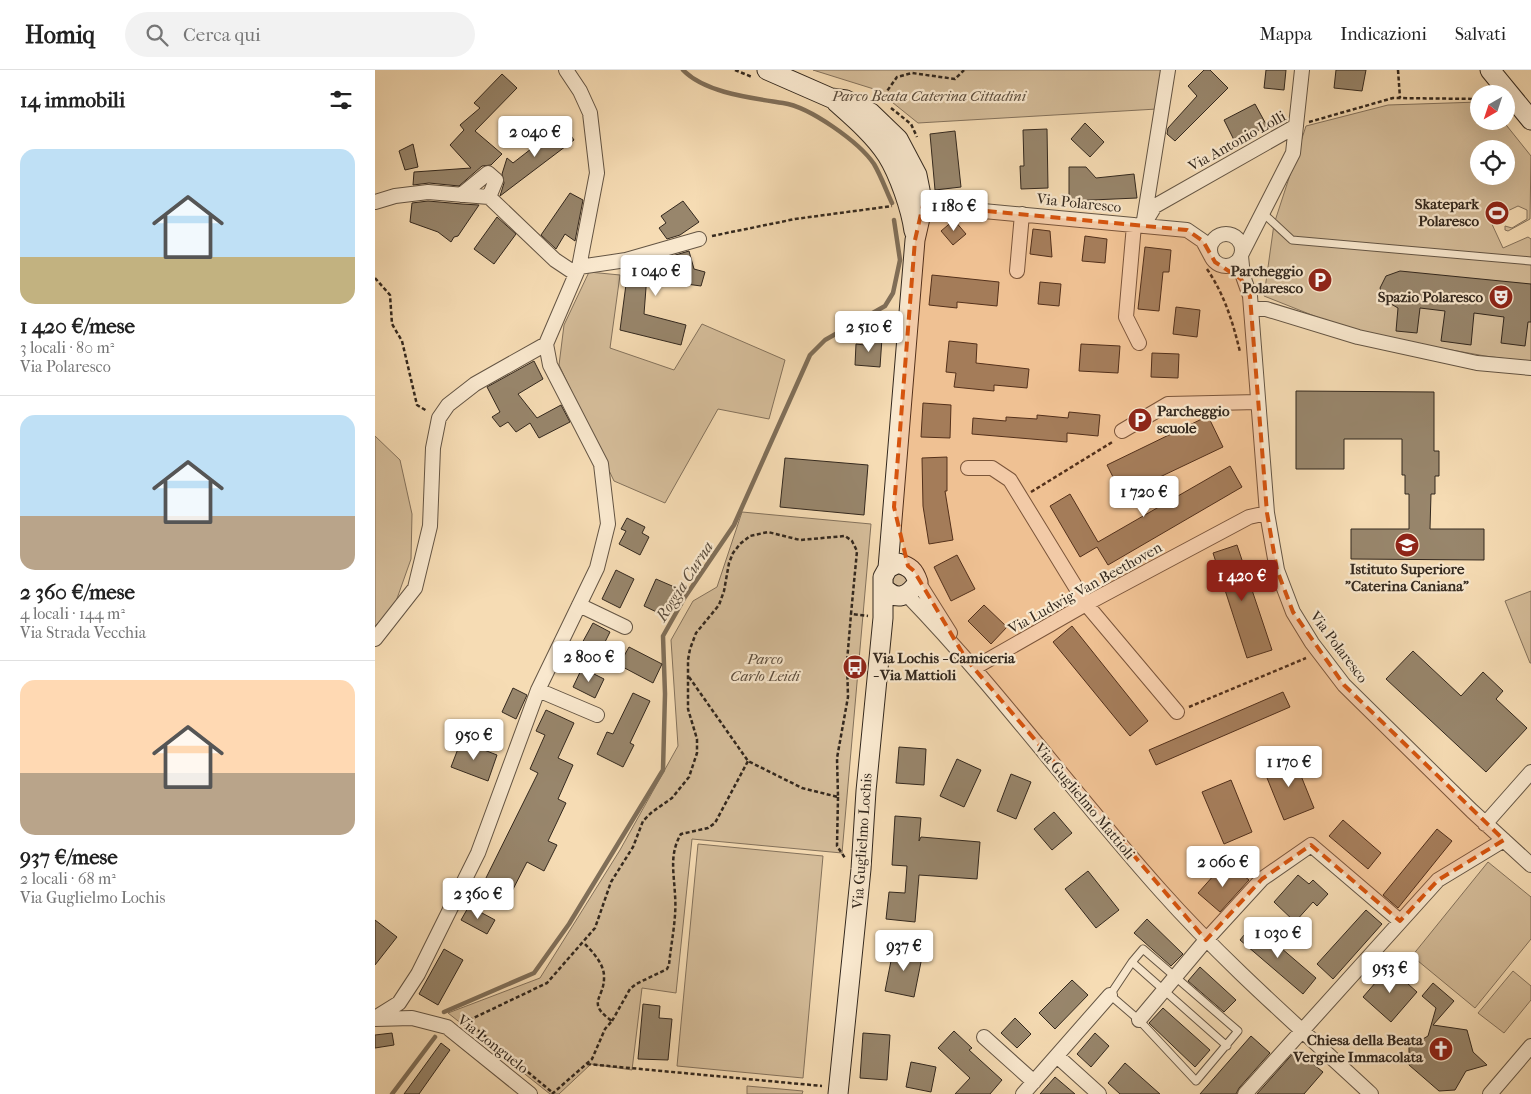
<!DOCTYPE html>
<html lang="it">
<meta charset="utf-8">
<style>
:root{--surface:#fff;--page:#f2f2f2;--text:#222;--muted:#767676;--line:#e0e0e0;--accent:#8f2418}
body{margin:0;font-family:"IM FELL French Canon",serif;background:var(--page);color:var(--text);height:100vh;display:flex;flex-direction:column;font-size:19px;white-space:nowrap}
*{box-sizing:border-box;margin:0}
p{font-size:16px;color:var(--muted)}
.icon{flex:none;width:28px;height:28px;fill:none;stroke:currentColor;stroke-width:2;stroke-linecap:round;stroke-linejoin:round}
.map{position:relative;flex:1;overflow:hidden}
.side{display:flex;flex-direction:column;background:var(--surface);width:375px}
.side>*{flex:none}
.needle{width:32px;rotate:219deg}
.controls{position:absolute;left:1095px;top:15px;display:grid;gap:10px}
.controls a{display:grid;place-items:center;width:45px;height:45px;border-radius:50%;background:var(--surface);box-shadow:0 5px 20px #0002;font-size:25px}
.price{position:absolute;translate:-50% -42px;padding:0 11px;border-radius:5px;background:#fff;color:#222;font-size:16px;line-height:32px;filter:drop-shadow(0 1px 2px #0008)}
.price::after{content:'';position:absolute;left:50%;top:30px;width:15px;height:11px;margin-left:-8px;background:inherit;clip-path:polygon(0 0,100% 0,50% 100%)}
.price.active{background:var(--accent);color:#fff}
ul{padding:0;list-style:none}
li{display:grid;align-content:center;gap:10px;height:265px;padding:0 20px}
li+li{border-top:1px solid var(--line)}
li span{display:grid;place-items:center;height:155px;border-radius:15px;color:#555}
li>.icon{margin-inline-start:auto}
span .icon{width:90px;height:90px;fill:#fffc;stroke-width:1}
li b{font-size:21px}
h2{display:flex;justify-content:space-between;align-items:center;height:60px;padding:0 20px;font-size:21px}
header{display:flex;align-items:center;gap:30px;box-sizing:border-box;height:70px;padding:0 25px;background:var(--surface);border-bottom:1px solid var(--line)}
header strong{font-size:24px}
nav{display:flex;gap:28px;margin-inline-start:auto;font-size:18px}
.search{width:350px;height:45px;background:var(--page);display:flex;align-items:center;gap:12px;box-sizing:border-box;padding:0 18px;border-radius:28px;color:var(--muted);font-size:19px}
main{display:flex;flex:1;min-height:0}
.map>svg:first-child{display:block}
</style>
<header>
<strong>Homiq</strong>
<div class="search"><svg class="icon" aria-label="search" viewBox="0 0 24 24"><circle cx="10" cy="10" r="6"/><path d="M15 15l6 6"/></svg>Cerca qui</div>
<nav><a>Mappa</a><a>Indicazioni</a><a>Salvati</a></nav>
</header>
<main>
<section class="side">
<h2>14 immobili<svg class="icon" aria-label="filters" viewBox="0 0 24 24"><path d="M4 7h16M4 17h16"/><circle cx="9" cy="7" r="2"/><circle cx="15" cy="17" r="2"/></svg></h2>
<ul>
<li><span style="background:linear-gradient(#bfe0f5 70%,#c2b280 0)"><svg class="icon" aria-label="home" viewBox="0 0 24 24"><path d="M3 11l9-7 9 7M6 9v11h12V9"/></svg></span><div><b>1 420 €/mese</b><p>3 locali · 80 m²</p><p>Via Polaresco</p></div></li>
<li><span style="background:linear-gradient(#bfe0f5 65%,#b9a48a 0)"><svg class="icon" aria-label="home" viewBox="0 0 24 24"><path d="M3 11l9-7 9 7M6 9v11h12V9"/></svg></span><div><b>2 360 €/mese</b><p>4 locali · 144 m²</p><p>Via Strada Vecchia</p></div></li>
<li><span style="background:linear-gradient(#ffd9b3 60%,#b9a48a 0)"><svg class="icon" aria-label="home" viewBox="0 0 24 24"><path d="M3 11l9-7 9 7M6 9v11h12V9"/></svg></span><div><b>937 €/mese</b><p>2 locali · 68 m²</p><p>Via Guglielmo Lochis</p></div></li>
</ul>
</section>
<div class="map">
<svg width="1156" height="1024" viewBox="0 0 1156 1024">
<rect width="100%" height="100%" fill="#f6dcb4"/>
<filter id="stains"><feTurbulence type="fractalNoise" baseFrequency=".004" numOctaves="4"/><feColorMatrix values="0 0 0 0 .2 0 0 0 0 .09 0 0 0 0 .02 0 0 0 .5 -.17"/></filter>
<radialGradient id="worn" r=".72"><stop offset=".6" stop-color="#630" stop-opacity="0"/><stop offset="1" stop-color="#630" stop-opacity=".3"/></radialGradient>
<!-- green -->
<path fill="#d5bd9a" stroke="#84725c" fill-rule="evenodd" d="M 438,0 L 788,0 L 782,39 L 543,53 L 502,20 Z
M 1104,32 L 1104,51 L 1128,51 L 1156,86 L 1155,149 L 1133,161 L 1130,160 L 1130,156 L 1137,158 L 1152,149 L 1152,140 L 1143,136 L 1120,147 L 1116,152 L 1128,178 L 1153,167 L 1156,169 L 1156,292 L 1110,286 L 982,263 L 889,226 L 899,154 L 931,56 L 1013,35 ZM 1104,79 L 1131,79 L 1131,106 L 1104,106 Z
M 214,202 L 245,205 L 235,278 L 299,300 L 327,254 L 410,290 L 394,349 L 343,339 L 290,433 L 239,411 L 184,295 L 189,255 Z
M 0,366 L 25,390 L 37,444 L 36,489 L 19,537 L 0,556 Z
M 367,442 L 496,454 L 467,783 L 317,769 L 301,923 L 267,918 L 257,1000 L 216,994 L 184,1024 L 175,1024 L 73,943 L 165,908 L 245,780 L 303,676 L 296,570 L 318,531 L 342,517 Z
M 522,501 L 536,505 L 528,519 L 518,513 L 518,506 Z
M 1156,521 L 1156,593 L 1155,593 L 1130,531 Z
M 323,774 L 448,786 L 428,1008 L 302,996 Z
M 1113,792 L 1156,827 L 1156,869 L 1100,938 L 1037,886 Z
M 1138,901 L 1156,916 L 1156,930 L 1129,963 L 1103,943 Z
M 372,1016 L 428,1021 L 427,1024 L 372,1024 Z"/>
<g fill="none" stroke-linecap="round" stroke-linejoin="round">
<!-- stream -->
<path stroke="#806f59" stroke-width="4.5" d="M 308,0 C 330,23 377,28 408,33 C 435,37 484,72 499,94 C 506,106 511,120 517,133
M 69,942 L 159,903 L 194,854 L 288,700 L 290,624 L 288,566 L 310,527 L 359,455 L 435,285 L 450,270 L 510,236 L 518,223 L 525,190 L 519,150
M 17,1024 L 60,967"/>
</g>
<!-- building -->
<path fill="#98866c" stroke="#33281e" d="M 829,0 L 835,0 L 853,18 L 800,71 L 792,64 L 793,58 L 822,26 L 813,16 Z
M 891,0 L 911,0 L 909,20 L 889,18 Z
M 961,0 L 991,0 L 987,21 L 959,18 Z
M 127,4 L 142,18 L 100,61 L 127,84 L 116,95 L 107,96 L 84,116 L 54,113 L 38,115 L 39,102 L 96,98 L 75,75 L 89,60 L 85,55 L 105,38 L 99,33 Z
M 880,34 L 892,56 L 860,72 L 849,50 Z
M 710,53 L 729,72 L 715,87 L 696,69 Z
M 188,54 L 199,70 L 125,126 L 129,113 L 127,104 L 132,88 L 138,93 Z
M 672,59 L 673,118 L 646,119 L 645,96 L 649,96 L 648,60 Z
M 580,61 L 586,117 L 560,120 L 555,64 Z
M 38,74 L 43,97 L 30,100 L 24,81 Z
M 694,97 L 711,97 L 721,108 L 759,104 L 762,128 L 694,131 Z
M 195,123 L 208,130 L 200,171 L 190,164 L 181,179 L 166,165 Z
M 53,131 L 87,134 L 104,135 L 83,166 L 79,167 L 76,172 L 63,162 L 35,152 L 37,133 Z
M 308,131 L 324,152 L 305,165 L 292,169 L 284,158 L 291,153 L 286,146 Z
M 122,147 L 141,164 L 119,194 L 99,179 Z
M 579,150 L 591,164 L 578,175 L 566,161 Z
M 658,159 L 675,161 L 677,187 L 655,184 Z
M 710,166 L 732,169 L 730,193 L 707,191 Z
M 770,177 L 796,180 L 794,202 L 788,202 L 784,241 L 763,239 Z
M 314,181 L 319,199 L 330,202 L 326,216 L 304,213 L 305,208 L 272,205 L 269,244 L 311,255 L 306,275 L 245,260 L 253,199 Z
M 1025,201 L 1156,214 L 1156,252 L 1153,252 L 1150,276 L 1126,273 L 1129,247 L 1099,243 L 1096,275 L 1066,271 L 1070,241 L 1045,238 L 1042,263 L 1021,261 L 1023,238 L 1009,230 L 1005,218 L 1011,206 Z
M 557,205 L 624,212 L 622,236 L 582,232 L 582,238 L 554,235 Z
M 665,212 L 686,214 L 684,236 L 663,234 Z
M 801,237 L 825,240 L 822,267 L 798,264 Z
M 490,267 L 507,268 L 505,297 L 480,295 L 481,274 L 490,275 Z
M 574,271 L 602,274 L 601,293 L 654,299 L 652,318 L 619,315 L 619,321 L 579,317 L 581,303 L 571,302 Z
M 706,274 L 745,276 L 743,303 L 704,301 Z
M 777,283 L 804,284 L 803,308 L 776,307 Z
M 159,291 L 168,309 L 143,324 L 162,348 L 186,335 L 195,352 L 164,368 L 155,353 L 141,362 L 133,352 L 125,357 L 117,347 L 125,342 L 112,317 Z
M 921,321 L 1059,322 L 1059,381 L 1064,381 L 1064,406 L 1060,406 L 1060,424 L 1056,424 L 1055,459 L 1109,459 L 1109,490 L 976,489 L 976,459 L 1034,459 L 1034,424 L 1030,424 L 1030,405 L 1027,405 L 1027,369 L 969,369 L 969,399 L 921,399 Z
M 548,333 L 576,335 L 575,368 L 546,367 Z
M 694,342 L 725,345 L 723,366 L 692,363 L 692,372 L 597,364 L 598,348 L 631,351 L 631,347 L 662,349 L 662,345 L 693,348 Z
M 833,346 L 848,377 L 747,425 L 732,395 Z
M 572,387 L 572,421 L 570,421 L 578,470 L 554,474 L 548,436 L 547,388 Z
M 410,388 L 493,395 L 489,445 L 405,437 Z
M 855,396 L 867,417 L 733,495 L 722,477 L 705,487 L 675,436 L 695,424 L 723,472 Z
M 252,448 L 270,457 L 267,463 L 274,467 L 265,485 L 244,474 L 251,461 L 246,459 Z
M 862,475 L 897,580 L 872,588 L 838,483 Z
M 582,485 L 600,519 L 576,531 L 559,497 Z
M 241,500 L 259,509 L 245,538 L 227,529 Z
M 281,509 L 304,519 L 292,547 L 269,536 Z
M 609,535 L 632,557 L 616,574 L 593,551 Z
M 218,553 L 235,562 L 224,584 L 206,575 Z
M 697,556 L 773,651 L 755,666 L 678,572 Z
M 254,577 L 287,594 L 278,613 L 244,595 Z
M 1038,581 L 1086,626 L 1108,602 L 1128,621 L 1121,629 L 1152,658 L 1111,702 L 1011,609 Z
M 207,598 L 229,609 L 220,628 L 198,617 Z
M 138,618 L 152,625 L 141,649 L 127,642 Z
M 908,622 L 915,637 L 781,695 L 774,680 Z
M 258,623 L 275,631 L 255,673 L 259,675 L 248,697 L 222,684 L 232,662 L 238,664 Z
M 171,640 L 199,653 L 183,688 L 198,695 L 183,729 L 191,733 L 173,771 L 182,775 L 169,801 L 152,792 L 133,829 L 107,816 L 163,703 L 155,699 L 170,665 L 161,661 Z
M 86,671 L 122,685 L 113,711 L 76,697 Z
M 524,677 L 551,679 L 549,715 L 521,713 Z
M 918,686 L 939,738 L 909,750 L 888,698 Z
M 582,689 L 606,700 L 589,737 L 565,726 Z
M 636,704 L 656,712 L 641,749 L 622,741 Z
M 856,710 L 877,762 L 849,774 L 827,722 Z
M 679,742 L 697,763 L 677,780 L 659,759 Z
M 520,746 L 546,748 L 544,771 L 546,767 L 605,772 L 602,809 L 544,805 L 540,852 L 511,849 L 514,822 L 530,823 L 532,796 L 517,795 Z
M 968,750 L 1006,783 L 993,799 L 954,766 Z
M 1062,759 L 1077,771 L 1023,838 L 1008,825 Z
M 848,795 L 858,804 L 862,800 L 874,810 L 845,842 L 823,823 Z
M 713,801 L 744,840 L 721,858 L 690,819 Z
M 923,805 L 934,814 L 938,810 L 953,824 L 942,836 L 938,832 L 920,852 L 899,832 Z
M 94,836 L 120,850 L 112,864 L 86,850 Z
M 991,840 L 1007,854 L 958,909 L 942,894 Z
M 772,849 L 808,884 L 796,896 L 759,863 Z
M 0,850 L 22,867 L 0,895 Z
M 878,854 L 941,908 L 928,924 L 865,870 Z
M 519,876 L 548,882 L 539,927 L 510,921 Z
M 69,879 L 88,890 L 63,935 L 44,924 Z
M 825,897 L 861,930 L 849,942 L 813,911 Z
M 1014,897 L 1042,922 L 1016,952 L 988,927 Z
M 697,910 L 713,925 L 680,959 L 664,943 Z
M 1058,913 L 1079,931 L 1058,955 L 1092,960 L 1098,982 L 1112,995 L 1091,1001 L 1080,1020 L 1064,1021 L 1034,995 L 1034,977 L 1053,966 L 1061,938 L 1047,926 Z
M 268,934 L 285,936 L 284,948 L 297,949 L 293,990 L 263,989 Z
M 788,938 L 835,980 L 820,997 L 774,953 Z
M 640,948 L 656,964 L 642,978 L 626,963 Z
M 579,961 L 597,978 L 594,980 L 627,1010 L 615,1024 L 580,1024 L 595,1008 L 563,978 Z
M 17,963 L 19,975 L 0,978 L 0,965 Z
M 488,963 L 515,965 L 512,1010 L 485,1008 Z
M 720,963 L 734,976 L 716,997 L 702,984 Z
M 876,966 L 895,983 L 864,1018 L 861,1024 L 825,1024 Z
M 66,973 L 75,980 L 44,1024 L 29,1024 Z
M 921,980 L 948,1002 L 929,1024 L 882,1024 Z
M 536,992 L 561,997 L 556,1022 L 531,1017 Z
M 750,993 L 785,1024 L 745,1024 L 733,1013 Z
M 680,1007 L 700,1024 L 665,1024 Z"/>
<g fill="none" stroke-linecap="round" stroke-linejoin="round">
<defs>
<path id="lane" d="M 889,144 L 917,170 L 1156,191
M 757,892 L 768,879 L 863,961 L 821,1011 L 764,950 L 735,925 L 757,892 L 852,976"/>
<path id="street" d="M 86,125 L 113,103 L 121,110 L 114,127
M 539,131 L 555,136 L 812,160 L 828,171 L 836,186
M 0,132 L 20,126 L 53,122 L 114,127 L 180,190 L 201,204
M 769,150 L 793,0
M 759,155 L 751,247 L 764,273
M 768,156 L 780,136 L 921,56
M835 180a16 16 0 1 1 32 0a16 16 0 1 1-32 0Z
M 867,183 L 918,83 L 927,0
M 866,186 L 868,206 L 875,226 L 892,443 L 902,500 L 918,542 L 937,573 L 969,615 L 1097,741 L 1156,795
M 204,197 L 251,190 L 324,169
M 642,201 L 647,144
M 876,239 L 891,239 L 983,267 L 1102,293 L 1156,298
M 747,361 L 793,334 L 883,332
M 593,398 L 617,398 L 635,410 L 711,534 L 802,642
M 543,512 L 575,563
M 532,525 C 623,619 699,724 786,821 C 851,894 925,958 996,1024
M 204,535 L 250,557
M 0,569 L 40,518 L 55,456 L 58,378 L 64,348 L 73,335 L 100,314 L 171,274
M 599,598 L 711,534 L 874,447 L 892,443
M 163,620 L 222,645
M 1110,754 L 1156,702
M 0,948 L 24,933 L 43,904 L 103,783 L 163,620 L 222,498 L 233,454 L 226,394 L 175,295 L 171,274 L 204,197 L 222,103 L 215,43 L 205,21 L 191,0
M 0,949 L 37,948 L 72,957 L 155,1024
M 764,950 L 831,870 L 887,809 L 936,775 L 1025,851
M 609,967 L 659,1012
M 682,986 L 724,1024
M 648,1024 L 735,925
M 870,1024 L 1063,810 L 1129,770
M 1115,1024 L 1156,976"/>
<path id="secondary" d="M 392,0 L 456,28 L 471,30 L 496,43 L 523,69 L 542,105 L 548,135 L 540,170 L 513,498 L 508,507 L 508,548 L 491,721 L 486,799 L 463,1024
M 1115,0 L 1156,50
M 461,32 C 479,48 499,65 512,85 C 524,104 536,139 539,161
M 508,517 C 521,532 533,527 543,512 C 539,500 535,497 523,493 L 513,498"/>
</defs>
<!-- lane casing -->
<use href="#lane" stroke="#645544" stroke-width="9"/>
<!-- street casing -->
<use href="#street" stroke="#645544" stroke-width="16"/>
<!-- secondary casing -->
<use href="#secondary" stroke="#33281e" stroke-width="21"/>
<!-- path -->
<path stroke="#33281e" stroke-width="2.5" stroke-dasharray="4 2.5" stroke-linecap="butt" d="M 360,0 L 377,7
M 1023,0 L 1025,28
M 505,31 L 522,7 L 537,3 L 580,9 L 589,0
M 516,38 L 536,54 L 542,67
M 934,52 L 1018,28 L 1104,29
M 337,166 L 420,149 L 517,136
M 832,199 C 849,224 858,252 865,282
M 0,208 L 15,225 L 17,254 L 27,271 L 42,335 L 52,341
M 656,422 L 739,371
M 314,607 L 373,691 L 427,718 L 463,727 L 462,688 L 473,627 L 472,592 L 476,544
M 814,637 L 931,588
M 463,727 L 462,776 L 470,788
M 237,951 L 255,919 L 261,914 L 292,899 L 294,895 C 296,873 302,847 300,825 C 299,803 294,784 306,764 L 333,758 L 340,753 L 373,691
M 93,952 L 178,1023
M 88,953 L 172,913 L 220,858 L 236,812 L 258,777 L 268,751 L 277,742 L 297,728 L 314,707 L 322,683 L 322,669 L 313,639 L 313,590 L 315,579 L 321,563 L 344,535 L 349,521 L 354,493 L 358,483 L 365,474 L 375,466 L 393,462 L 425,470 L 470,466 L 477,471 L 482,481 L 476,544 L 493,546
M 212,994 L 447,1016
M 177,1024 L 217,989 L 230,959 L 237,951 C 210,932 230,929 229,906 C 229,894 217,881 209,873"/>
<!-- lane -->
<use href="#lane" stroke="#f9e8ce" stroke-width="7"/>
<!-- street -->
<use href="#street" stroke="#f9e8ce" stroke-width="14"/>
<!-- secondary -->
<use href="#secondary" stroke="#f9e8ce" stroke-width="19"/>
</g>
<!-- marked area -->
<path fill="#d6540e" fill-opacity="0.2" stroke="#d6540e" stroke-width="4" stroke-dasharray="10 6" stroke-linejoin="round" d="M 548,135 L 812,160 L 828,171 L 840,192 L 866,209 L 875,226 L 892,443 L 902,500 L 918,542 L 969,615 L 1129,770 L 1063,810 L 1025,851 L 936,775 L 887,809 L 831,870 L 591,589 L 539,501 L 533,496 L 519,437 L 540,170 Z"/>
<!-- icons -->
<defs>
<symbol id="stadium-disc" viewBox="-11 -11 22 22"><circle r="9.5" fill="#8f2418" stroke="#f9e8ce"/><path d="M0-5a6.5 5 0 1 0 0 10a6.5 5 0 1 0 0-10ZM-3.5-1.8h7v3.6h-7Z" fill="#fff"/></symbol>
<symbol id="parking-disc" viewBox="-11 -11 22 22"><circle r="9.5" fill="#8f2418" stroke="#f9e8ce"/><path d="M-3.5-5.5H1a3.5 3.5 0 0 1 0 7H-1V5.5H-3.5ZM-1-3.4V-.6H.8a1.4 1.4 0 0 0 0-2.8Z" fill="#fff"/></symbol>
<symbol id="theatre-disc" viewBox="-11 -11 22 22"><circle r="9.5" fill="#8f2418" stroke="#f9e8ce"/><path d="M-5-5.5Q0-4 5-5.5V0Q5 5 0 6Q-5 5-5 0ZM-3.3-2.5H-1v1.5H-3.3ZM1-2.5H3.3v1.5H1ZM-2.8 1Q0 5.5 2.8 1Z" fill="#fff"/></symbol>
<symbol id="school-disc" viewBox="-11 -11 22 22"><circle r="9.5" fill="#8f2418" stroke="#f9e8ce"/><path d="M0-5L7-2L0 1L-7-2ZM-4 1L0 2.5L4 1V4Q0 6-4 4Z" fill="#fff"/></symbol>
<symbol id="bus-disc" viewBox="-11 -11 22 22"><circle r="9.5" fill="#8f2418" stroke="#f9e8ce"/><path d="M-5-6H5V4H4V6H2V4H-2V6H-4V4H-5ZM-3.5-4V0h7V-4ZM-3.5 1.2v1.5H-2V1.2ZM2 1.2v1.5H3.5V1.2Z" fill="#fff"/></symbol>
<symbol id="church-disc" viewBox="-11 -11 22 22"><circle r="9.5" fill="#8f2418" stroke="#f9e8ce"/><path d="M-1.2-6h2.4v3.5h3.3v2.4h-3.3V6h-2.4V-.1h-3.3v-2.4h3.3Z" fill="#fff"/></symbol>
</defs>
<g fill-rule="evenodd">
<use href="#stadium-disc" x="1108" y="129" width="28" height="28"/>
<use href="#parking-disc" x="931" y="196" width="28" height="28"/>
<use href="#theatre-disc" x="1112" y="213" width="28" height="28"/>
<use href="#parking-disc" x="751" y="336" width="28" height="28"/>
<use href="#school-disc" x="1018" y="461" width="28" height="28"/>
<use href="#bus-disc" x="466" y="583" width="28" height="28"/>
<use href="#church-disc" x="1052" y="965" width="28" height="28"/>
</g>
<g text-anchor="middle" stroke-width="4.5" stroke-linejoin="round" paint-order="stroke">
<!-- park labels -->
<g font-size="15" font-style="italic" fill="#5c4d3d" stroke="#f9e8ce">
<text x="554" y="31">Parco Beata Caterina Cittadini</text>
<text x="390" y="594">Parco<tspan x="390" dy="17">Carlo Leidi</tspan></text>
</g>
<!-- street labels -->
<g font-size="15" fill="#33281e" stroke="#f9e8ce">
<text transform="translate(862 71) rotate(-29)" y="5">Via Antonio Lolli</text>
<text transform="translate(704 133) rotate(6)" y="5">Via Polaresco</text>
<text transform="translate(710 518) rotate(-29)" y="5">Via Ludwig Van Beethoven</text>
<text transform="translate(964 577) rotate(53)" y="5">Via Polaresco</text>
<text transform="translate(710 731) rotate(50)" y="5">Via Guglielmo Mattioli</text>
<text transform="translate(487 771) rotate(-86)" y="5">Via Guglielmo Lochis</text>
<text transform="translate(118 974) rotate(38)" y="5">Via Longuelo</text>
</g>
<!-- poi labels -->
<g font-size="15" font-weight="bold" fill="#33281e" stroke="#f9e8ce" text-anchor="end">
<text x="1104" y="139">Skatepark<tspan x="1104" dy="17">Polaresco</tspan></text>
<text x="928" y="206">Parcheggio<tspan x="928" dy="17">Polaresco</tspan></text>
<text x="1108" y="232">Spazio Polaresco</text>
<text x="782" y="346" text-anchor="start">Parcheggio<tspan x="782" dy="17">scuole</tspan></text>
<text x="1032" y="504" text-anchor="middle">Istituto Superiore<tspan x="1032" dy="17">"Caterina Caniana"</tspan></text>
<text x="498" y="593" text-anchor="start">Via Lochis - Camiceria<tspan x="498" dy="17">- Via Mattioli</tspan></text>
<text x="1048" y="975">Chiesa della Beata<tspan x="1048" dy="17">Vergine Immacolata</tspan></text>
</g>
<!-- water labels -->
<g font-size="16" font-style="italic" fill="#5a4c3c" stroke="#f9e8ce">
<text transform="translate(309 511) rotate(-57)" y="6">Roggia Curna</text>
</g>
</g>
<rect width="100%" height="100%" filter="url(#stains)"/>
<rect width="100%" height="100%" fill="url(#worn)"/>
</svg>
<div class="controls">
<a><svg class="needle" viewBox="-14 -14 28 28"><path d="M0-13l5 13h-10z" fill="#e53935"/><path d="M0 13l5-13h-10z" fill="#767676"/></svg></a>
<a><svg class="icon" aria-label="locate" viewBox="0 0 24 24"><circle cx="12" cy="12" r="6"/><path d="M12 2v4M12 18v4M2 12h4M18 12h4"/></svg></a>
</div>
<b class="price" style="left:160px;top:88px">2 040 €</b>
<b class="price" style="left:579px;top:162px">1 180 €</b>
<b class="price" style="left:281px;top:227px">1 040 €</b>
<b class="price" style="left:494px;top:283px">2 510 €</b>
<b class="price" style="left:769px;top:448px">1 720 €</b>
<b class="price active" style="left:867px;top:532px">1 420 €</b>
<b class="price" style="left:214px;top:613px">2 800 €</b>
<b class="price" style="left:99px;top:691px">950 €</b>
<b class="price" style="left:914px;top:718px">1 170 €</b>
<b class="price" style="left:848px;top:818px">2 060 €</b>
<b class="price" style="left:103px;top:850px">2 360 €</b>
<b class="price" style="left:903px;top:889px">1 030 €</b>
<b class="price" style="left:529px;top:902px">937 €</b>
<b class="price" style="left:1015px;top:924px">953 €</b>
</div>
</main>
